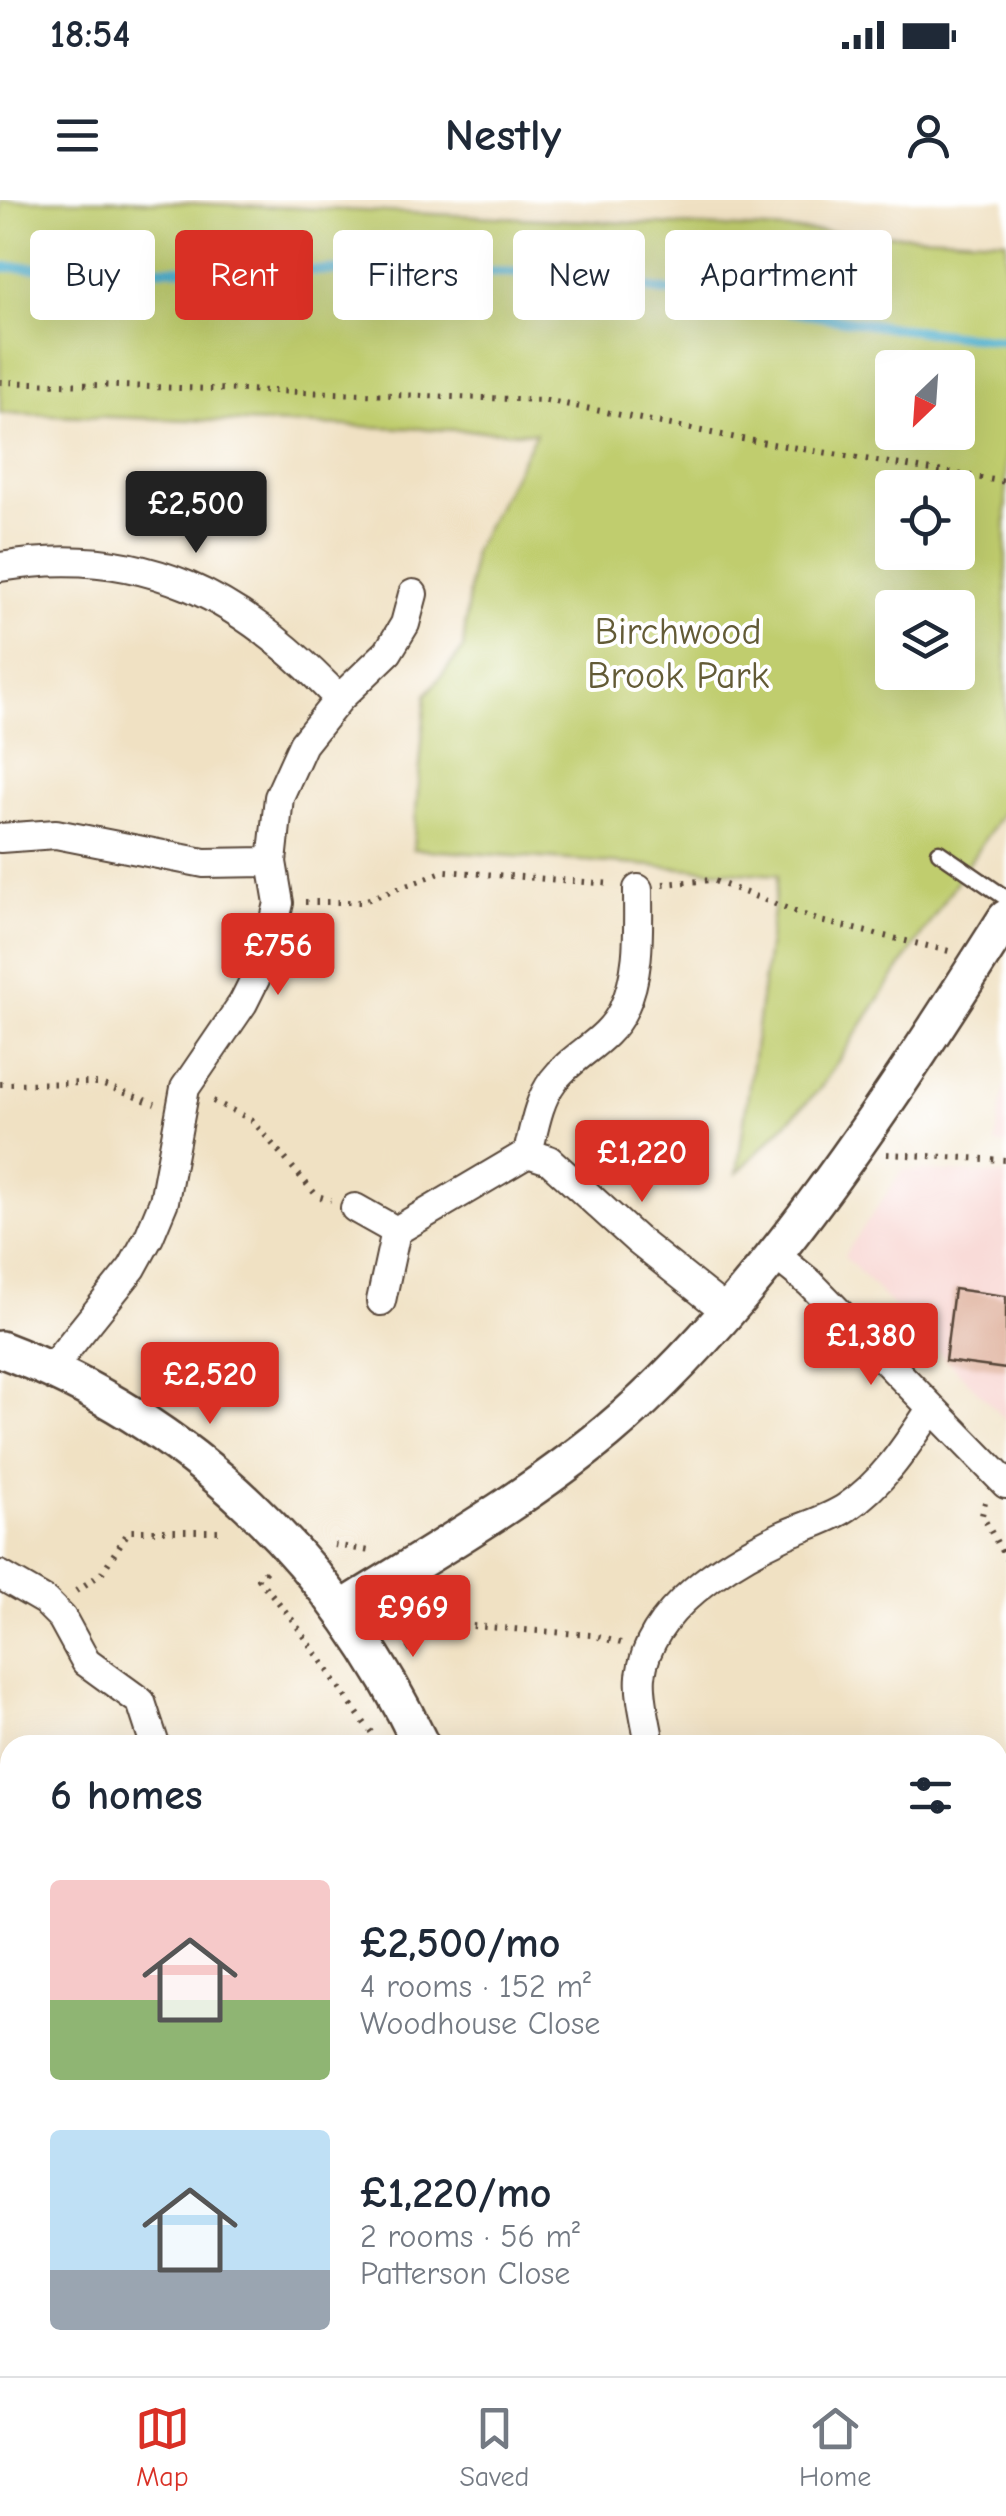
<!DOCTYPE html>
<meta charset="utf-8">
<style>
:root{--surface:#fff;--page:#f2f2f3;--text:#1f2937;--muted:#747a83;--line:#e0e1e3;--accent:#d93025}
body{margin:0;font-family:"Comic Neue",sans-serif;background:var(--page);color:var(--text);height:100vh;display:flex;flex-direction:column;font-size:38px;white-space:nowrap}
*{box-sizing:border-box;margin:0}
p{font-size:32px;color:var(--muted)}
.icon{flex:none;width:55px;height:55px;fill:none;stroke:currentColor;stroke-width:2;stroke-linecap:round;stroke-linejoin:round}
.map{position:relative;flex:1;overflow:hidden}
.drawer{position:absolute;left:0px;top:1535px;width:1008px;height:642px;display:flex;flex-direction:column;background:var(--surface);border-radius:30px 30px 0 0;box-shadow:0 10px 40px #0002}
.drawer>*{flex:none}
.hud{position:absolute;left:30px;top:30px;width:948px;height:90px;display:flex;gap:20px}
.needle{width:65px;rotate:205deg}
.buttons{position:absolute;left:875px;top:150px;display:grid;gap:20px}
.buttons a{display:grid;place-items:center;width:100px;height:100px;border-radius:10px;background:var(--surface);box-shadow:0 10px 40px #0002;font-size:50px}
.price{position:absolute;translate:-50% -85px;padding:0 22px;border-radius:10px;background:var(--accent);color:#fff;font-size:32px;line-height:65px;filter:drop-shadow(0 2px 5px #0008)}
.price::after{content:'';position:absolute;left:50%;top:60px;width:30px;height:22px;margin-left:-15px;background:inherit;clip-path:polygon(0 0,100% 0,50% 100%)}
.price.on{background:#222;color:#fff}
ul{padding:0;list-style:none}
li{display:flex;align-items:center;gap:30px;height:250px;padding:0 50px}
li span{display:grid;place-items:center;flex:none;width:280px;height:200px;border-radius:10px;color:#555}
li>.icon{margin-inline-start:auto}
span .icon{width:120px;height:120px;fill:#fffc;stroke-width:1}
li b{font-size:42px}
h2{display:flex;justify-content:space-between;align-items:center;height:120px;padding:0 50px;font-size:42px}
.pill{padding:0 35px;border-radius:10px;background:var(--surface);box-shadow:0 10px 40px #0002;font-size:35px;line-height:90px}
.pill.on{background:var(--accent);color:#fff}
.status{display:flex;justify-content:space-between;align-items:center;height:70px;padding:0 50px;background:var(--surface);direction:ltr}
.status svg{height:28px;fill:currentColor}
header{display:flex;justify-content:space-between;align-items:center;height:130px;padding:0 50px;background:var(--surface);font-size:45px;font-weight:700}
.tabs{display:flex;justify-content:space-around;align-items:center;height:140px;border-top:2px solid var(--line);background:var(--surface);font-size:28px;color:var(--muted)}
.tabs a{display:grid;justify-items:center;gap:5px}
.tabs .on{color:var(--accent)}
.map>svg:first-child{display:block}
</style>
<div class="status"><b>18:54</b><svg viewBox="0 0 49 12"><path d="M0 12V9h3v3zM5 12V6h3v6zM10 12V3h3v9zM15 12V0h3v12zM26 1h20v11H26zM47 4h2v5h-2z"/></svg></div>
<header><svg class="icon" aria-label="menu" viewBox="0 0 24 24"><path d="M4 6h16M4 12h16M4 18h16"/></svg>Nestly<svg class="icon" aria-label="person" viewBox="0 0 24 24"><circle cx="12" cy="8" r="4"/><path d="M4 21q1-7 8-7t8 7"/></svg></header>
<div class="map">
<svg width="1006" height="2176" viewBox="0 0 1006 2176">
<rect width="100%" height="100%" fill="#fff"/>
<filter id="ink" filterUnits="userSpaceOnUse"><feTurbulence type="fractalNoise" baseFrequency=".01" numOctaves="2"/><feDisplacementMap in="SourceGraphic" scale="20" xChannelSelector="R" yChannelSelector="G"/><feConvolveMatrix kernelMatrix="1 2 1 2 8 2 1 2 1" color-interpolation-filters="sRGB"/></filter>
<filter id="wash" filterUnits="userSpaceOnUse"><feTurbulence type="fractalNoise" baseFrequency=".0048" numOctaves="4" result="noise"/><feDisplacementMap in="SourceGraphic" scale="40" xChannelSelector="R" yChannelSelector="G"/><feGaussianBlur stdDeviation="2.25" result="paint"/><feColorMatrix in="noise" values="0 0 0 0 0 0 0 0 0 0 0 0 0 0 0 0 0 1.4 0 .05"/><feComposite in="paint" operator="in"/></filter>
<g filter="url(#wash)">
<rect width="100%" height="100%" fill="#f0e1c3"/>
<!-- built -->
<path fill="#f7d0cc" d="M 1006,877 L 1006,945 L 995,944 Z
M 903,970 L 1006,975 L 1006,1220 L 844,1056 Z"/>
<!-- green -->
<path fill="#c0cd6e" stroke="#7e7c46" stroke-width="2.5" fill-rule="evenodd" d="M 0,0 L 120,0 L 1006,40 L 1006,607 L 819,890 L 737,973 L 778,675 L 413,649 L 426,495 L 463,449 L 473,352 L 536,233 L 0,213 ZM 892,168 L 958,168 L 958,232 L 892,232 ZM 892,288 L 958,288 L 958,352 L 892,352 ZM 892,408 L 958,408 L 958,472 L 892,472 Z"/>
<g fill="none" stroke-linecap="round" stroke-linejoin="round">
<!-- stream -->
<path stroke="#51b2d0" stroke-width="10" d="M 0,67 L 554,73 L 887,127 L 1006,141"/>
</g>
<g id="blocks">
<!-- building -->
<path fill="#ddab95" d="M 954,1089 L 1006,1096 L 1006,1169 L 945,1161 Z
M 92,2168 L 134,2168 L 134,2176 L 91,2176 Z
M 231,2170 L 273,2172 L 273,2176 L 231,2176 Z"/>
</g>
</g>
<g filter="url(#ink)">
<use href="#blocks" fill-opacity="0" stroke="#564537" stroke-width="2.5"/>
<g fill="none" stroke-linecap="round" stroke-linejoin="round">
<defs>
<path id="service" d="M 939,652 L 1006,698"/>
<path id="minor" d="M 0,367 C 143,342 244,398 339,499
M 0,638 L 56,634 L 204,663 L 272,662
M 528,953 L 549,960 L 637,1040 L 726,1111
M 355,1008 L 396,1031 L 381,1101
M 396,1031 L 528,953 C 534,929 538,901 553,881 C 573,854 608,842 623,810 C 641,772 638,730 638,689
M 773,1053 L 810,1083 L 1006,1284
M 51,1169 L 132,1068 L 149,1037 L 164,1001 L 185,888 L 243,803 L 266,757 L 279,703 L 272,662 L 279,597 L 303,544 L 339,499 L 388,452 L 405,424 L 413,394
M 0,1375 L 45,1401 L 62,1418 L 86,1462 L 141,1502 L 155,1545
M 650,1545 C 647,1524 639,1497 641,1476 C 649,1409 728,1361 784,1335 C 804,1326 828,1320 847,1307 C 884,1282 907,1245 931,1209
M 0,1907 L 10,1909
M 977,2168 L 977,2176
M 578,2176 L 579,2168
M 696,2176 L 699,2168"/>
<path id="tertiary" d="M 0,1149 C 190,1221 334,1362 421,1545
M 342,1409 C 431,1353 525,1300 607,1232 C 761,1103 898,888 1006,718
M 412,2176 L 415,2168"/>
</defs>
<!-- service casing -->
<use href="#service" stroke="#564537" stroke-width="19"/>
<!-- minor casing -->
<use href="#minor" stroke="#564537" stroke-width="32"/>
<!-- tertiary casing -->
<use href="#tertiary" stroke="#564537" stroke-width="40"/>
<!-- path -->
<path stroke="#564537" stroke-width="6" stroke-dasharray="2.5 8" stroke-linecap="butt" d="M 0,182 L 545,200 L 742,239 L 1006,282
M 663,684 L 712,680 L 820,721 L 949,751
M 305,702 L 361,702 L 445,671 L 612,684
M 0,884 L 98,883 L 155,904
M 213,901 L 252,920 L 317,996 L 331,1000
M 887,954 L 1006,960
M 985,1302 L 982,1315 L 1006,1359
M 334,1345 L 370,1351
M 266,1371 L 258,1379 C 305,1429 335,1486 377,1540
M 76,1391 L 101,1374 L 129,1331 L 221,1331
M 407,1450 L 447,1424 L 591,1435 L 621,1443
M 0,1640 L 10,1634
M 998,1718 L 1006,1718
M 998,1967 L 1006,1967
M 814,2176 L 817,2168"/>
<!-- service -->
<use href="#service" stroke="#fff" stroke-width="14"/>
<!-- minor -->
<use href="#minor" stroke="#fff" stroke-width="28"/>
<!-- tertiary -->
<use href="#tertiary" stroke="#fff" stroke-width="35"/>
</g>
</g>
<g text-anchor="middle" stroke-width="8" stroke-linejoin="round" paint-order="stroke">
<!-- park labels -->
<g font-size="38" fill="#635b36" stroke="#fff">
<text x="678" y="444">Birchwood<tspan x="678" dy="44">Brook Park</tspan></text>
</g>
</g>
</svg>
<div class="buttons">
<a><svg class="needle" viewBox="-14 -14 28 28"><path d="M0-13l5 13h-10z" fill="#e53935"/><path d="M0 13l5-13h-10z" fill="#747a83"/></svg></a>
<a><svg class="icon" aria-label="locate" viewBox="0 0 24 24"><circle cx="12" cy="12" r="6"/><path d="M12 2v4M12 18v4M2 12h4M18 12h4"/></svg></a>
<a><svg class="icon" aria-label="layers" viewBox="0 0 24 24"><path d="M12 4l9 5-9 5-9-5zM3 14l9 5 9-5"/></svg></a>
</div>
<b class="price on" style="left:196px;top:356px">£2,500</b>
<b class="price" style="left:278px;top:798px">£756</b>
<b class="price" style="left:642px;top:1005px">£1,220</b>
<b class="price" style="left:871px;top:1188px">£1,380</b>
<b class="price" style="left:210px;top:1227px">£2,520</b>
<b class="price" style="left:413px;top:1460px">£969</b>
<div class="hud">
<a class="pill">Buy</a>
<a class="pill on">Rent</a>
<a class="pill">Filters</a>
<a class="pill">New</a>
<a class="pill">Apartment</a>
</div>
<section class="drawer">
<h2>6 homes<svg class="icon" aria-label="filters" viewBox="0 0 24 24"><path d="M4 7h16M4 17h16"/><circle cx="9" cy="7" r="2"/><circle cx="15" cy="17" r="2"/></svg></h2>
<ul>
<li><span style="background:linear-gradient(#f6c9c9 60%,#8fb573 0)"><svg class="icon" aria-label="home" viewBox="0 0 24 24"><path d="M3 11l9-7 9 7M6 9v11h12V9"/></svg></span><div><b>£2,500/mo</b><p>4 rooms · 152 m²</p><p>Woodhouse Close</p></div></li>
<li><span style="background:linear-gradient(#bfe0f5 70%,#9aa5b1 0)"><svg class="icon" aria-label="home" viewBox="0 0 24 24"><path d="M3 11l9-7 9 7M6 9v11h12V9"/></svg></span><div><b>£1,220/mo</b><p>2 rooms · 56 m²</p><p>Patterson Close</p></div></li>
</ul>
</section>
</div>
<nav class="tabs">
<a class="on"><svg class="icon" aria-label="map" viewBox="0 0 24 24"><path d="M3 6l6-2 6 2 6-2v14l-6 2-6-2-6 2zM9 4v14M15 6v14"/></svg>Map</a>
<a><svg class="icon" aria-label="saved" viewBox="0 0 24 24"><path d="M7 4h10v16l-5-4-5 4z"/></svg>Saved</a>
<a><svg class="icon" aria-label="home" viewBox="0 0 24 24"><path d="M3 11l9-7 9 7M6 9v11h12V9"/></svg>Home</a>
</nav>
